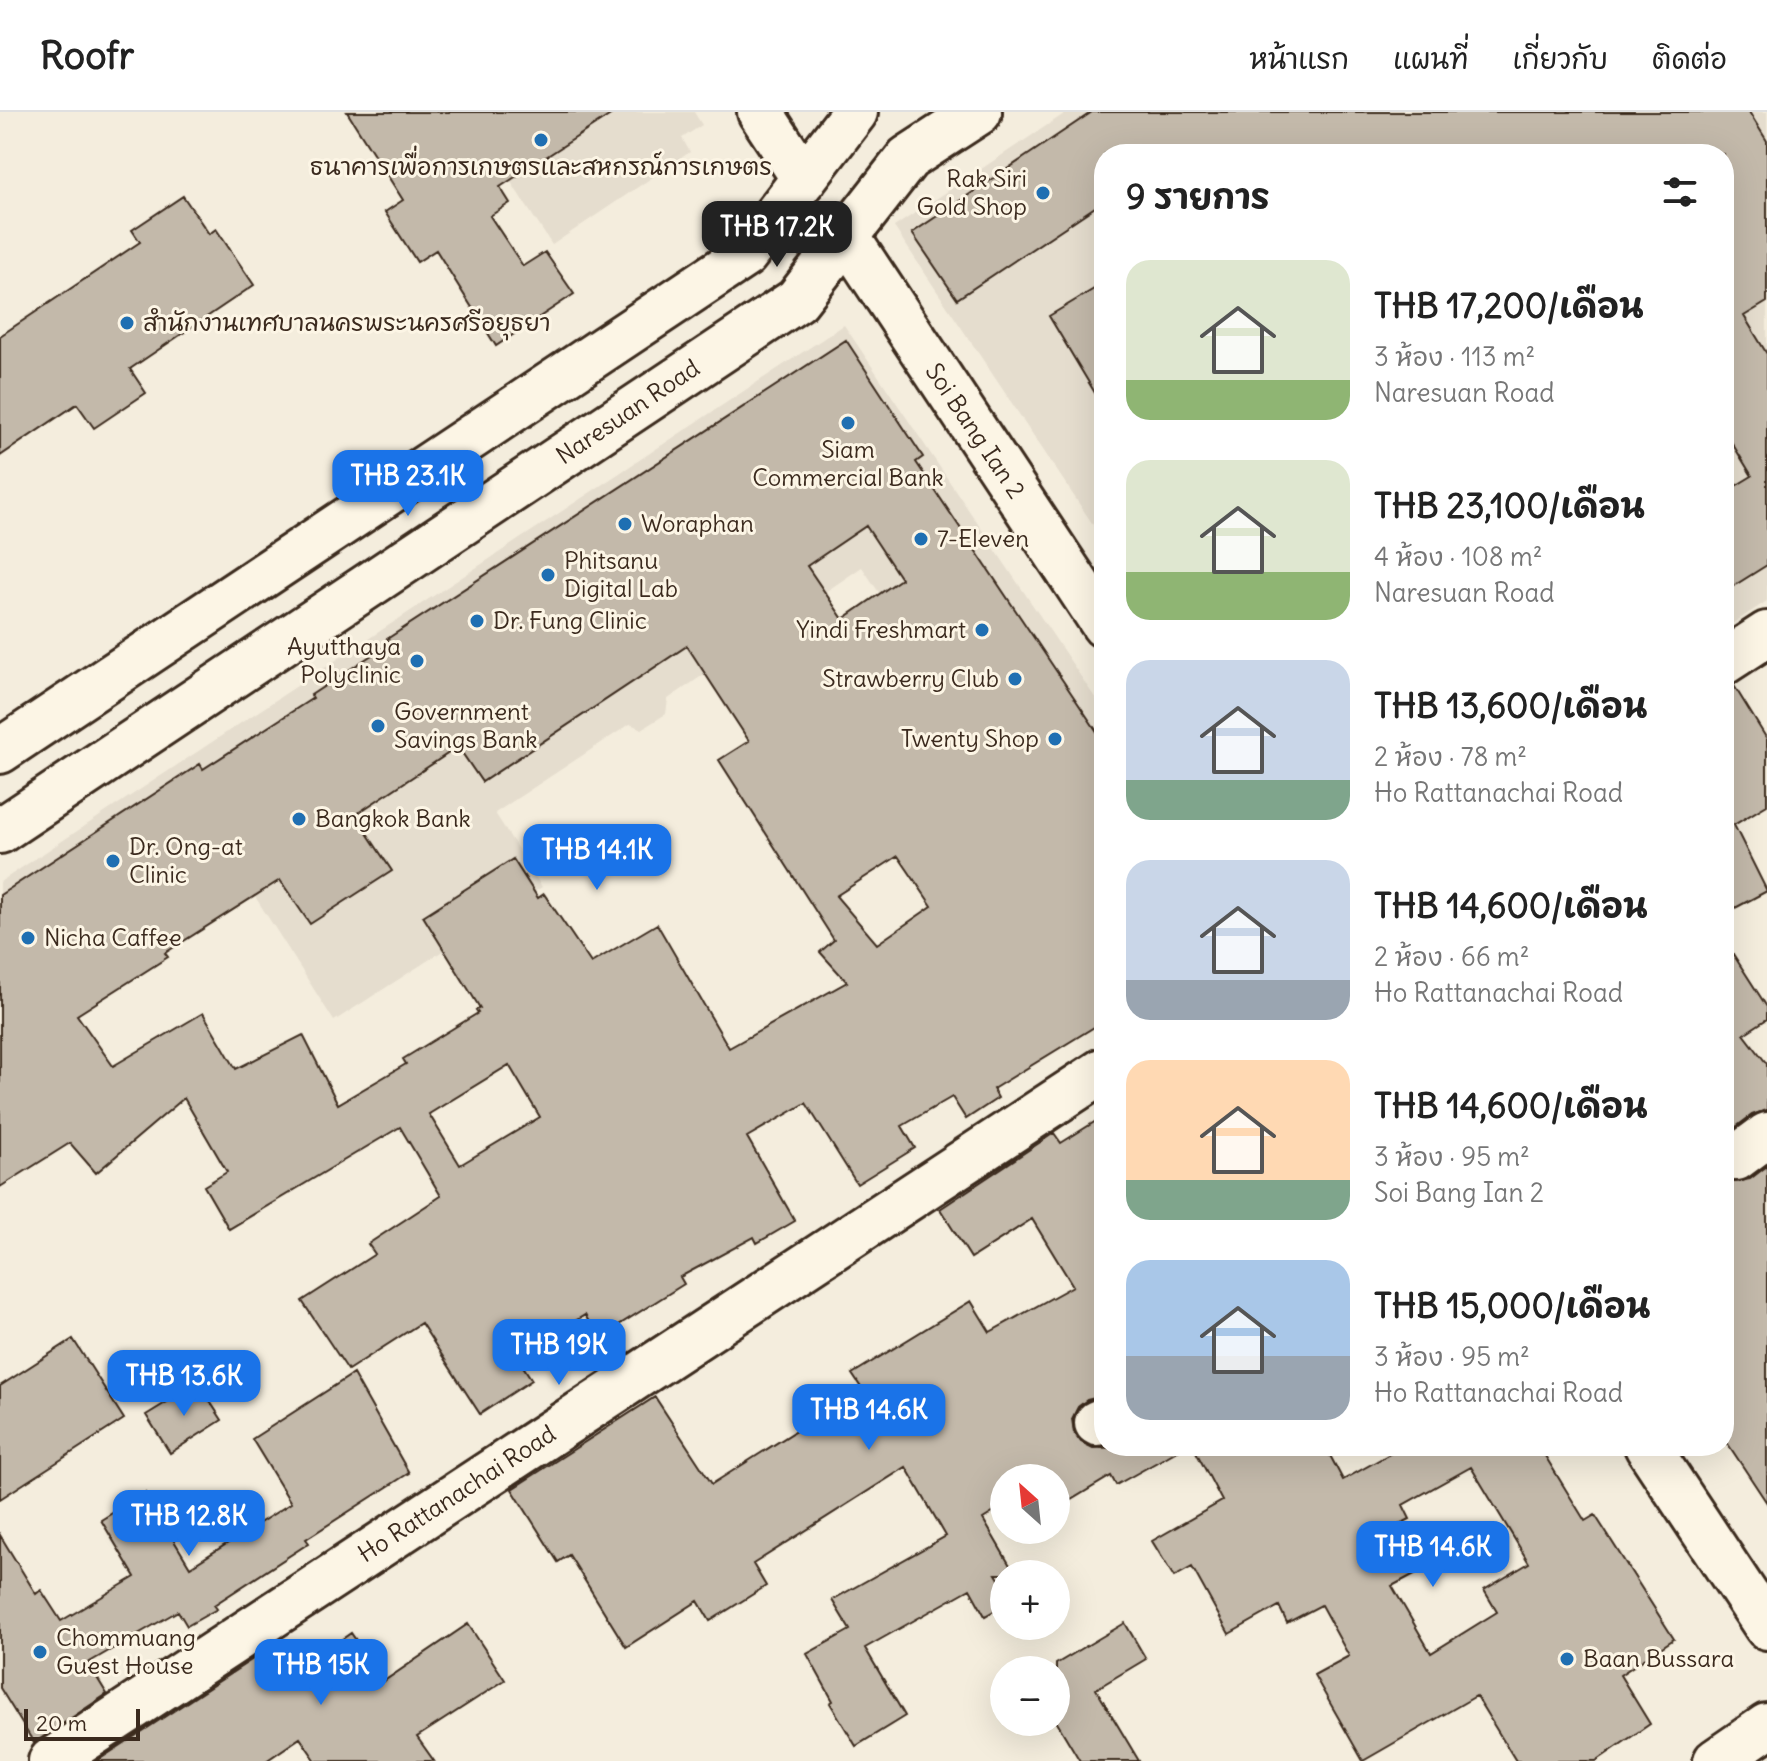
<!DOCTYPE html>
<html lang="th">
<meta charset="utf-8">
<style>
:root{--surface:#fff;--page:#f2f2f2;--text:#222;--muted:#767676;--line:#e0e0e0;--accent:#1a73e8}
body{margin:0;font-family:Delius,"Playpen Sans Thai",sans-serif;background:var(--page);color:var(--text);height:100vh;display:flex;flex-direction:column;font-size:30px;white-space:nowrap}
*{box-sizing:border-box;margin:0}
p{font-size:26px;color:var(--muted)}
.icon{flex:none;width:44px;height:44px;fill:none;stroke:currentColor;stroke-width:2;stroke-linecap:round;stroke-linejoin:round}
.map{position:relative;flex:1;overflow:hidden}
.sheet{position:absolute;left:1094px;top:32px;width:640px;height:1312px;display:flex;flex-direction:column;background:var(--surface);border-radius:32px;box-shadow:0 8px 32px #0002}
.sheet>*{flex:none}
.needle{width:52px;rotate:333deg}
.tools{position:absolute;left:990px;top:1352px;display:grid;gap:16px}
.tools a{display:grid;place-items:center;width:80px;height:80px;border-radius:50%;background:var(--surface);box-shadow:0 8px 32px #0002;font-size:40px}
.scale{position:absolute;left:24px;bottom:20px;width:116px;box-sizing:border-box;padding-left:8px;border:4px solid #3b2a1e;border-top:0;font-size:22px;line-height:28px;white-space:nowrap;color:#3b2a1e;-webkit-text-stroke:6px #fcf5e5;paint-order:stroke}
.price{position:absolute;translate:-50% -68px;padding:0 18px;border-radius:16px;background:var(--accent);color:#fff;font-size:26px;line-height:52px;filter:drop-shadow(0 2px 4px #0008)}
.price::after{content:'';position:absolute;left:50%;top:48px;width:24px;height:18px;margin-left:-12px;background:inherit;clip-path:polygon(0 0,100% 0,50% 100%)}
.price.current{background:#222;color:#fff}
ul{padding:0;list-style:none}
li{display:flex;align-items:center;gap:24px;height:200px;padding:0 32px}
li span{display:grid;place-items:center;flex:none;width:224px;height:160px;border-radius:24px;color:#555}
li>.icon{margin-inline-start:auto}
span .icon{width:96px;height:96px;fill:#fffc;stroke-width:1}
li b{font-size:34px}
h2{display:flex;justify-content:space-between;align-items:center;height:96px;padding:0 32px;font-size:34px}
header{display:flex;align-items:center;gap:48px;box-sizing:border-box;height:112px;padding:0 40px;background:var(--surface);border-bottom:2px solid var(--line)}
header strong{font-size:38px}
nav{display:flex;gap:44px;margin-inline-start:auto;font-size:28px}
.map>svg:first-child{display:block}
</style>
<header>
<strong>Roofr</strong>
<nav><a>หน้าแรก</a><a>แผนที่</a><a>เกี่ยวกับ</a><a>ติดต่อ</a></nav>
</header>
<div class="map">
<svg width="1767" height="1649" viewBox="0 0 1767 1649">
<rect width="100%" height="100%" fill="#f4eddd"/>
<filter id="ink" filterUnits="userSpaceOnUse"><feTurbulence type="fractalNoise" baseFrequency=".0125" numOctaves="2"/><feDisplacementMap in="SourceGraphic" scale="16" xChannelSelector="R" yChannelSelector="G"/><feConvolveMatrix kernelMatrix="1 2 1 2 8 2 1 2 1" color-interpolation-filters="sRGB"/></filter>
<g filter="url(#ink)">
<!-- built -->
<path fill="#e5ddce" d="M 465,0 L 694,0 L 702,13 L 682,26 L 690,40 L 552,133 Z
M 1067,0 L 1767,0 L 1767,489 L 1724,517 L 1724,42 L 1104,42 L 1104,429 L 894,115 Z
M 844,213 L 1104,599 L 1104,625 L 1017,687 L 862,455 L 668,587 L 666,602 L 653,610 L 642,617 L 630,612 L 495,701 L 542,775 L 334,909 L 230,745 L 0,892 L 0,770 Z"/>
<!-- building -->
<path fill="#c3b9aa" stroke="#3b2a1e" stroke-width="2" fill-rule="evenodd" d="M 347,0 L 615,0 L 500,75 L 510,91 L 490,104 L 523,154 L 545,140 L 574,182 L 496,234 L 436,138 L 417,150 L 385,100 L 403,88 Z
M 1092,0 L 1749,0 L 1767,29 L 1767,190 L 1744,204 L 1767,242 L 1767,453 L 1724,480 L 1724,381 L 1752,364 L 1724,318 L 1724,42 L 1104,42 L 1104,89 L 957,187 L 912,121 Z
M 183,84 L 209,122 L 216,117 L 254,173 L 130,257 L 146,281 L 94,316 L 77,292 L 0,344 L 0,224 L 140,130 L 132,118 Z
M 1104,171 L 1104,296 L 1049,204 Z
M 846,228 L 923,345 L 916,350 L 1104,630 L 1104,909 L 993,977 L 998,986 L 966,1007 L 952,985 L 902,1014 L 915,1036 L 857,1072 L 806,991 L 747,1025 L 795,1109 L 757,1131 L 754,1125 L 680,1165 L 684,1172 L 598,1226 L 585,1203 L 517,1245 L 532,1268 L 480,1302 L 421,1211 L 348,1258 L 302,1189 L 375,1142 L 368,1132 L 441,1084 L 400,1015 L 229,1117 L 204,1074 L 227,1060 L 184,986 L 96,1061 L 70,1031 L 0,1075 L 0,783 L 200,652 L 203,657 L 313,586 L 311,583 L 390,531 L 387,527 ZM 866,414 L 901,467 L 843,507 L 807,454 ZM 687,534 L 749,629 L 719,648 L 834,828 L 820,840 L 847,870 L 729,936 L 657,812 L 591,851 L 544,782 L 538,786 L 513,747 L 423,804 L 480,896 L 476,898 L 478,901 L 403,947 L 406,952 L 338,992 L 303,923 L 236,957 L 203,901 L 113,954 L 77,903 L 168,845 L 165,841 L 280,768 L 310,812 L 392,759 L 355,703 L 458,635 L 482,670 ZM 898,744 L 932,794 L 877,832 L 836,784 ZM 509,953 L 540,1005 L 460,1053 L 429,1002 Z
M 1733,572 L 1767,627 L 1767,693 L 1734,713 L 1767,779 L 1724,802 L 1724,575 Z
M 1724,828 L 1767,895 L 1767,907 L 1744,922 L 1767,952 L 1767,998 L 1752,1003 L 1728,1021 L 1724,1021 Z
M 1104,1004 L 1104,1284 L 1087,1288 L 1078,1295 L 1072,1307 L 1074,1320 L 1081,1330 L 1093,1336 L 1186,1334 L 1116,1373 L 1111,1364 L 1056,1397 L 1056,1364 L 1004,1366 L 1004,1394 L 983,1407 L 1015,1462 L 996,1462 L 1004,1475 L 1004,1493 L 985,1504 L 970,1477 L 865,1536 L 905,1604 L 856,1634 L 830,1591 L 833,1589 L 807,1542 L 850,1518 L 832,1488 L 946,1424 L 906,1355 L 753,1452 L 766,1474 L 710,1509 L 698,1489 L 626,1535 L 569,1443 L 558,1450 L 512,1377 L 655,1285 L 712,1372 L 862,1277 L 852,1262 L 971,1189 L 990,1220 L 1073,1174 L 1032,1107 L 971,1146 L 940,1097 L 1054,1021 L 1061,1031 Z
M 1767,1054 L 1767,1391 L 1724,1326 L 1724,1071 L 1750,1067 Z
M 73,1227 L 124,1307 L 0,1387 L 0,1274 Z
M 353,1262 L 409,1361 L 306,1427 L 309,1431 L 214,1493 L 217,1497 L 187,1514 L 178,1499 L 88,1551 L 107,1582 L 34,1631 L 0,1576 L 0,1423 L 36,1482 L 41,1478 L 61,1509 L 135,1465 L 101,1408 L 145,1381 L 190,1455 L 291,1391 L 252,1327 Z
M 198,1271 L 222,1308 L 170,1341 L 146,1303 Z
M 1193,1334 L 1325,1334 L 1343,1368 L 1404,1334 L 1539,1334 L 1585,1409 L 1595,1403 L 1674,1527 L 1620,1563 L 1650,1612 L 1596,1649 L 1516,1649 L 1476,1584 L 1363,1649 L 1314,1563 L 1349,1544 L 1321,1493 L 1287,1511 L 1279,1494 L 1229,1522 L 1192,1455 L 1174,1465 L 1152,1429 L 1222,1389 ZM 1471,1355 L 1529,1451 L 1484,1478 L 1497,1500 L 1431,1541 L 1392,1474 L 1422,1458 L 1398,1413 L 1410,1407 L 1403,1393 Z
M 1125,1511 L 1146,1547 L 1096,1577 L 1139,1649 L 1080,1649 L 1056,1609 L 1056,1552 Z
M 468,1512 L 505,1568 L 417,1625 L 434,1649 L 316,1649 L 300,1626 L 266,1649 L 97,1649 L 279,1530 L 298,1558 L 351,1521 L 384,1569 Z"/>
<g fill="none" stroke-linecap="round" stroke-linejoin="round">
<defs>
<path id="minor" d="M 760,0 L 804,67
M 847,125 L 1104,513
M 1724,550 L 1767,522
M 0,639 L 745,143 L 855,0
M 0,719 L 797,188 L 908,46 L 979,0
M 1724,1046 L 1736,1046 L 1767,1023
M 1097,1311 L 1104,1308
M 1647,1334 L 1767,1515
M 51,1649 L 1104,958
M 1716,1649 L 1767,1614"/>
</defs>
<!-- minor casing -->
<use href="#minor" stroke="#3b2a1e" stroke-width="50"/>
<!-- minor -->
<use href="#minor" stroke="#fcf5e5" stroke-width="44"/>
</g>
</g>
<!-- markers -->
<g fill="#1f6fb2" stroke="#fcf5e5" stroke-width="3">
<circle cx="541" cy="28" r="8"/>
<circle cx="1043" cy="81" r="8"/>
<circle cx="127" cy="211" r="8"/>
<circle cx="848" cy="311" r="8"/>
<circle cx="625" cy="412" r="8"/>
<circle cx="921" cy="427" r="8"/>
<circle cx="548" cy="463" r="8"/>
<circle cx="477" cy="509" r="8"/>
<circle cx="982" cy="518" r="8"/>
<circle cx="417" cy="549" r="8"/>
<circle cx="1015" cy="567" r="8"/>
<circle cx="378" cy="614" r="8"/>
<circle cx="1055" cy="627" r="8"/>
<circle cx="299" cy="707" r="8"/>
<circle cx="113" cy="749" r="8"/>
<circle cx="28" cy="826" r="8"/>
<circle cx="40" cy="1540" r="8"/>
<circle cx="1567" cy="1547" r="8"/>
</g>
<g text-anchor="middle" stroke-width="6" stroke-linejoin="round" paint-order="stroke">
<!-- poi labels -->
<g font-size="24" fill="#3b2a1e" stroke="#fcf5e5" text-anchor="start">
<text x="541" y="63" text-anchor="middle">ธนาคารเพื่อการเกษตรและสหกรณ์การเกษตร</text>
<text x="1027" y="75" text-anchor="end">Rak Siri<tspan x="1027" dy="28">Gold Shop</tspan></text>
<text x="143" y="219">สำนักงานเทศบาลนครพระนครศรีอยุธยา</text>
<text x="848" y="346" text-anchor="middle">Siam<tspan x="848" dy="28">Commercial Bank</tspan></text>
<text x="641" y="420">Woraphan</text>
<text x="937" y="435">7-Eleven</text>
<text x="564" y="457">Phitsanu<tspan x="564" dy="28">Digital Lab</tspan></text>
<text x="493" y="517">Dr. Fung Clinic</text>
<text x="966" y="526" text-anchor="end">Yindi Freshmart</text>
<text x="401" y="543" text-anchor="end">Ayutthaya<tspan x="401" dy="28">Polyclinic</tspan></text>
<text x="999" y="575" text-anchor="end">Strawberry Club</text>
<text x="394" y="608">Government<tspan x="394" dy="28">Savings Bank</tspan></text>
<text x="1039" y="635" text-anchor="end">Twenty Shop</text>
<text x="315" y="715">Bangkok Bank</text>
<text x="129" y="743">Dr. Ong-at<tspan x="129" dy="28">Clinic</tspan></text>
<text x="44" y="834">Nicha Caffee</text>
<text x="56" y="1534">Chommuang<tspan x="56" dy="28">Guest House</tspan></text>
<text x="1583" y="1555">Baan Bussara</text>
</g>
<!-- street labels -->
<g font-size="24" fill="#3b2a1e" stroke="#fcf5e5">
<text transform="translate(628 300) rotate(-34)" y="8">Naresuan Road</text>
<text transform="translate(975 319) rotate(56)" y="8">Soi Bang Ian 2</text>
<text transform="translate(457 1382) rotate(-33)" y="8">Ho Rattanachai Road</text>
</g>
</g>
</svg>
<div class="tools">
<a><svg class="needle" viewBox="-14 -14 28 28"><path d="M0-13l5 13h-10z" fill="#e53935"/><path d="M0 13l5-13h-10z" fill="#767676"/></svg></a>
<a>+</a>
<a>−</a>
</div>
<div class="scale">20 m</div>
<b class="price current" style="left:777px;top:157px">THB 17.2K</b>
<b class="price" style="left:408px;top:406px">THB 23.1K</b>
<b class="price" style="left:597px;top:780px">THB 14.1K</b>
<b class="price" style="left:559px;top:1275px">THB 19K</b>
<b class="price" style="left:184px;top:1306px">THB 13.6K</b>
<b class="price" style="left:869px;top:1340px">THB 14.6K</b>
<b class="price" style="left:189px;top:1446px">THB 12.8K</b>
<b class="price" style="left:1433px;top:1477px">THB 14.6K</b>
<b class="price" style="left:321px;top:1595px">THB 15K</b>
<section class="sheet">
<h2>9 รายการ<svg class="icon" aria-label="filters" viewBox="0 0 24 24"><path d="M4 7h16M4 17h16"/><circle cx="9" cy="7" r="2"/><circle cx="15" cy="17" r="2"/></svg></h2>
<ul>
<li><span style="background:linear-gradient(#dfe7d0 75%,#8fb573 0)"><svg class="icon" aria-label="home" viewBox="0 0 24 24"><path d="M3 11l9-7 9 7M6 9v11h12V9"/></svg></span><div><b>THB 17,200/เดือน</b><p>3 ห้อง · 113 m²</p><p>Naresuan Road</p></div></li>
<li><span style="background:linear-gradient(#dfe7d0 70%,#8fb573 0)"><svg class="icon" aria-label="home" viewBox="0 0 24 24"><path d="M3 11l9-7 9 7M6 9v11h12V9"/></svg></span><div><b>THB 23,100/เดือน</b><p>4 ห้อง · 108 m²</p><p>Naresuan Road</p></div></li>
<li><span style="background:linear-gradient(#c9d6e8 75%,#7fa58c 0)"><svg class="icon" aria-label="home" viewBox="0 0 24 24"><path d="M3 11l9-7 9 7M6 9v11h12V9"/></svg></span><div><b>THB 13,600/เดือน</b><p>2 ห้อง · 78 m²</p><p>Ho Rattanachai Road</p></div></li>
<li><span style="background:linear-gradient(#c9d6e8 75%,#9aa5b1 0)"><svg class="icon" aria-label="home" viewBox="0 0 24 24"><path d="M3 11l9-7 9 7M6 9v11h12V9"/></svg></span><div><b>THB 14,600/เดือน</b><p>2 ห้อง · 66 m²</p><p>Ho Rattanachai Road</p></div></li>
<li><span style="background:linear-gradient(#ffd9b3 75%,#7fa58c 0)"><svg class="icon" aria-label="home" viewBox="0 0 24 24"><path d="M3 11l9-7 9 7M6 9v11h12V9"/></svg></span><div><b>THB 14,600/เดือน</b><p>3 ห้อง · 95 m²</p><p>Soi Bang Ian 2</p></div></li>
<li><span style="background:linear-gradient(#a9c7e8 60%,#9aa5b1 0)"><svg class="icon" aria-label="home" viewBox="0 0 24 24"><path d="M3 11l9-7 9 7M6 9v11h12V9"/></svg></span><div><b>THB 15,000/เดือน</b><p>3 ห้อง · 95 m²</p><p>Ho Rattanachai Road</p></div></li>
</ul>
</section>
</div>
